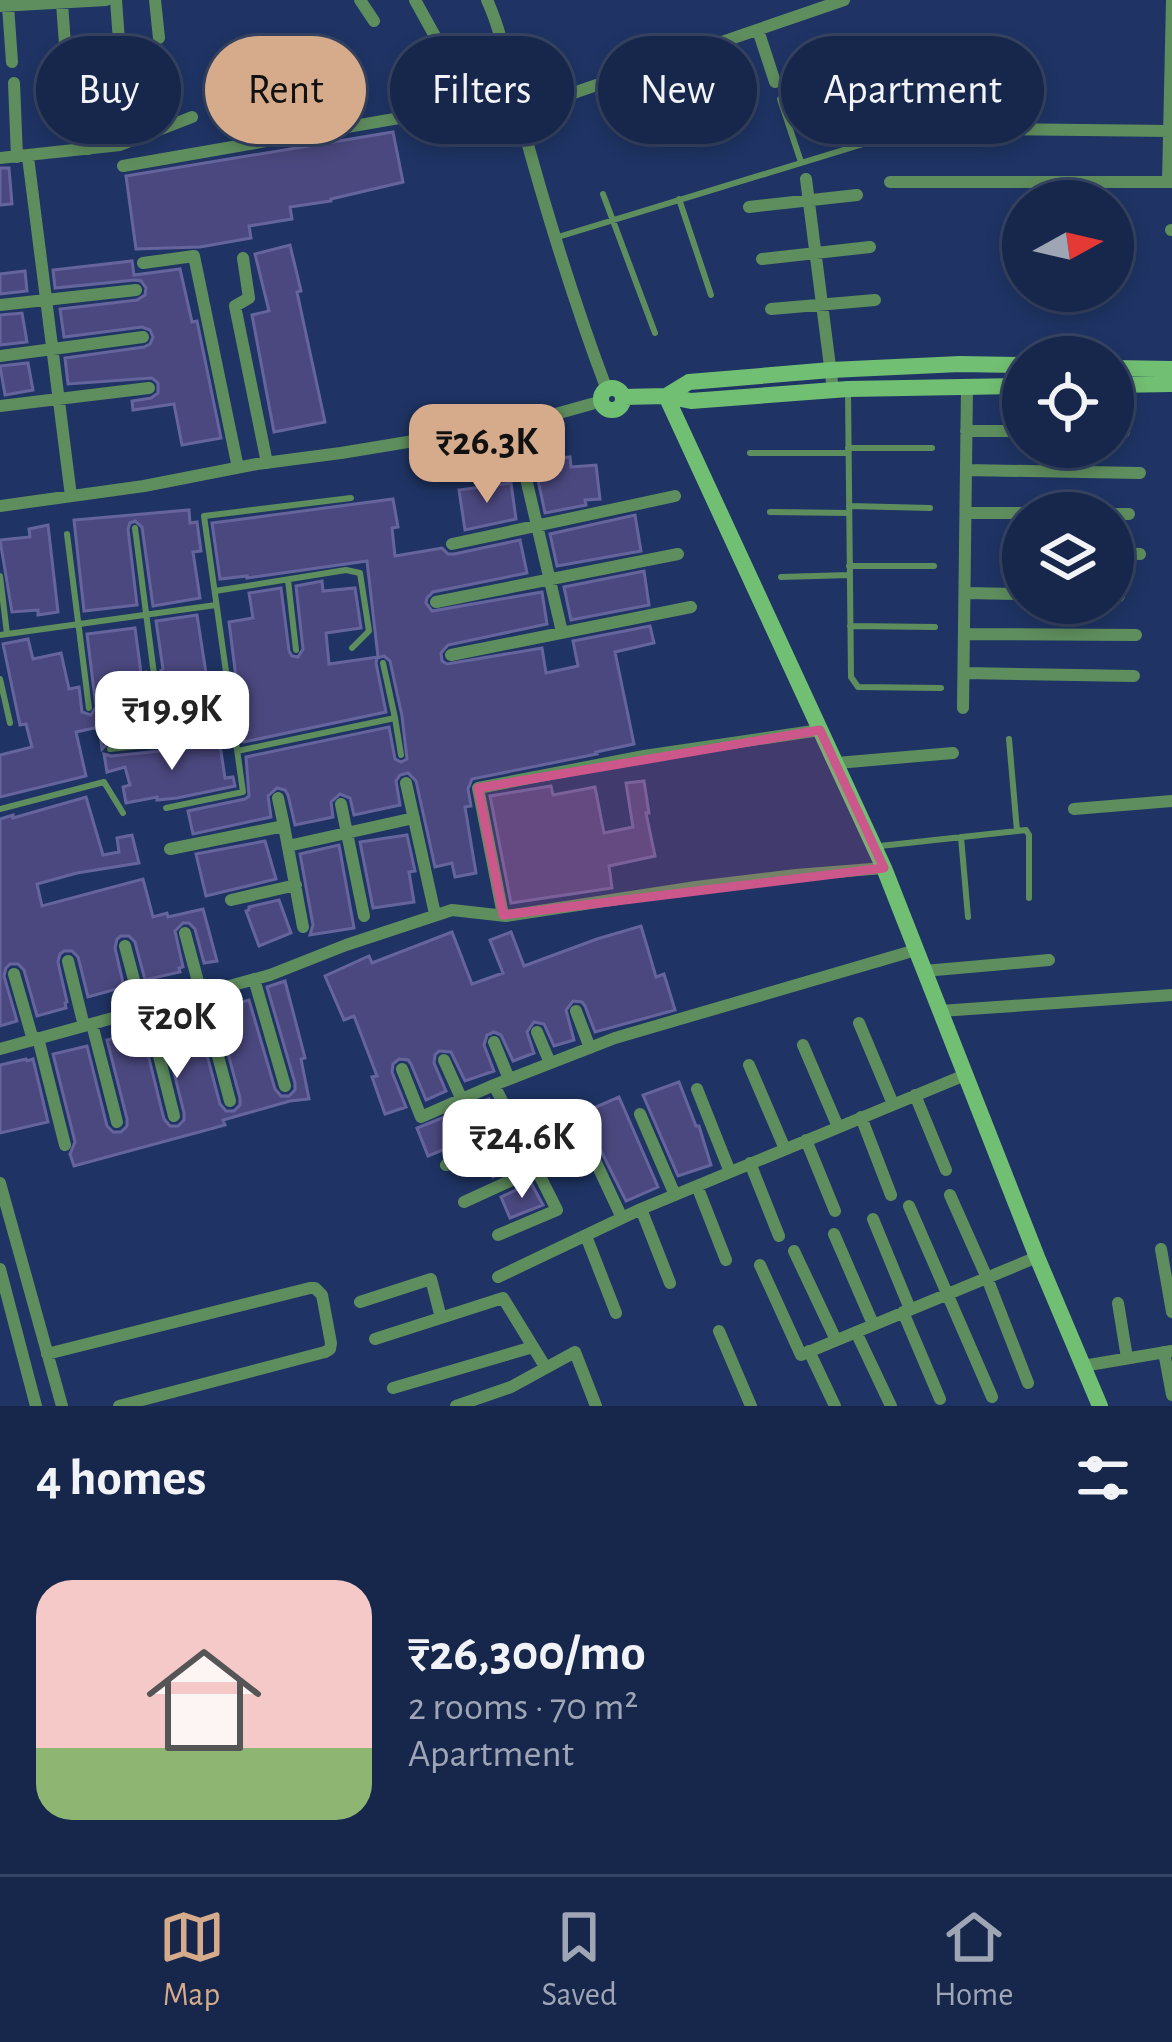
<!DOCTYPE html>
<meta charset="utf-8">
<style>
:root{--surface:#17274b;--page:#243355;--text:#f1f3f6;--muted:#9ea5b5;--line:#364463;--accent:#d6ab8b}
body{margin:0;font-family:"Alegreya Sans",sans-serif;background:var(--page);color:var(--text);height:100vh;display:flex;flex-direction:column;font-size:45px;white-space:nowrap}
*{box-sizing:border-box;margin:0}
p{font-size:39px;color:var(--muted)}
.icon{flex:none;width:66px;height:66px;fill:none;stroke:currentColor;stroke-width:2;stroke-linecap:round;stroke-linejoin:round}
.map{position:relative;height:1406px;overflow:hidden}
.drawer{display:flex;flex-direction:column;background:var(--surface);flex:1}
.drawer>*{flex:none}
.guide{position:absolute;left:36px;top:36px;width:1101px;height:108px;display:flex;gap:24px}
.needle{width:78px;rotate:82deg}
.tools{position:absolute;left:1002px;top:180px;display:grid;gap:24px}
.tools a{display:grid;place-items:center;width:132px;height:132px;border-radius:50%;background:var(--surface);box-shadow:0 6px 18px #0003,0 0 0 3px var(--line);font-size:60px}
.price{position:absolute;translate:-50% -102px;padding:0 27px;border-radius:24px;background:#fff;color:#222;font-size:39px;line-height:78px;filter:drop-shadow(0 3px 6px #0008)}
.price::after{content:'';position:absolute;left:50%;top:72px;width:36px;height:27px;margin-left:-18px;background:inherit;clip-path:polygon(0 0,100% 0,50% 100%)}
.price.selected{background:var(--accent);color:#111}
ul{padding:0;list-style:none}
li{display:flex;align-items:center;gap:36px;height:300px;padding:0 36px}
li span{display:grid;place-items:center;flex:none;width:336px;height:240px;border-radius:36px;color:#555}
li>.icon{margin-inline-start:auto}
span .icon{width:144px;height:144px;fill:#fffc;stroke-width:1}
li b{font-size:51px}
h2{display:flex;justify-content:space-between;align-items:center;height:144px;padding:0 36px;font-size:51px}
.tag{padding:0 42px;border-radius:54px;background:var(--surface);box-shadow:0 6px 18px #0003,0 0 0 3px var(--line);font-size:42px;line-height:108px}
.tag.selected{background:var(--accent);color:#111}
.tabs{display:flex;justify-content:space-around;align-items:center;height:168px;border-top:3px solid var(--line);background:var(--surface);font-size:33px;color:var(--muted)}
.tabs a{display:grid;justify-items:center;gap:6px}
.tabs .selected{color:var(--accent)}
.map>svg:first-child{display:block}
</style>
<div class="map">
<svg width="1172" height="1406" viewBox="0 0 1172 1406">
<rect width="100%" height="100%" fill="#1f3464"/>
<!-- building -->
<path fill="#4b487f" stroke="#66649d" stroke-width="3" d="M 393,132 L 403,182 L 331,199 L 331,201 L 290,207 L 292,219 L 249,226 L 251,238 L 200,247 L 136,249 L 126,176 Z
M 0,168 L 9,168 L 12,204 L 0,205 Z
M 290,245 L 301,291 L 297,292 L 325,422 L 274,432 L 252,315 L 269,311 L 255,254 Z
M 132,261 L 134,275 L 180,269 L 192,322 L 197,321 L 221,438 L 182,445 L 174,404 L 133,410 L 132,401 L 151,398 L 158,393 L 158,383 L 152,378 L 68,384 L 65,358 L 144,347 L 150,344 L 153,337 L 150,330 L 142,327 L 64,337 L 60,309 L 137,300 L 145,295 L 146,288 L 141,281 L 135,280 L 55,288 L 53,270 Z
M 25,271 L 27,291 L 0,294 L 0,274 Z
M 22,313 L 27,342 L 0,345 L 0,315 Z
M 28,363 L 33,390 L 5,395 L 0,366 Z
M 570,457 L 571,467 L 596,465 L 600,499 L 585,500 L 586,505 L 545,513 L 534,461 Z
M 511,483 L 516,519 L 465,530 L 459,490 Z
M 393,499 L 398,527 L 392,528 L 395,556 L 442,548 L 448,554 L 454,554 L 520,540 L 527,573 L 433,592 L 427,598 L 426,603 L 432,611 L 542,592 L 547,624 L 448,645 L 441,653 L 442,661 L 447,664 L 542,648 L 546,673 L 578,666 L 573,641 L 650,626 L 654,643 L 615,652 L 634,744 L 596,752 L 597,754 L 472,779 L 468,789 L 471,806 L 465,807 L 476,873 L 455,877 L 452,863 L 435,867 L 416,781 L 408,773 L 400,775 L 396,781 L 400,805 L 354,815 L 350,798 L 340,794 L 331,802 L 333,817 L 295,825 L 288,795 L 285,790 L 277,788 L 268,796 L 271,817 L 193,834 L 188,811 L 245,799 L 249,796 L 246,757 L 389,727 L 395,759 L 401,762 L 407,759 L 402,716 L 390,661 L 384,656 L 377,658 L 376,663 L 386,712 L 244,742 L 229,622 L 253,618 L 249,593 L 281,588 L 289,651 L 292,656 L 298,657 L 303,649 L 296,586 L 322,581 L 323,591 L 355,588 L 361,628 L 326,633 L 329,664 L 378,657 L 367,561 L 247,578 L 247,576 L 220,579 L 212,523 Z
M 189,510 L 190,523 L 197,522 L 201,551 L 193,552 L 200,598 L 153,606 L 142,527 L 135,521 L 130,523 L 128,529 L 137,605 L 84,611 L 74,520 Z
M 635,515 L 641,551 L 557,566 L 550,534 Z
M 48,525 L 58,612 L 38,615 L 38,610 L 12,612 L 0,540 L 30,537 L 29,529 Z
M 644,571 L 649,605 L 571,620 L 564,587 Z
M 197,615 L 215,731 L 109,742 L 102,749 L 99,727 L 76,732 L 86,776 L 0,797 L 0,755 L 32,747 L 26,724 L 20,725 L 3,644 L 28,639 L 33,659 L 61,653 L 69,689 L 79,687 L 82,712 L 91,715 L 96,707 L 87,634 L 135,628 L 141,673 L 146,672 L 149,694 L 158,697 L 163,692 L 161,670 L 163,669 L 156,621 Z
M 220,745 L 225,778 L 233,777 L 235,786 L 177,798 L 157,800 L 157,797 L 126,803 L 123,787 L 130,785 L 125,767 L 107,772 L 104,754 L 111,756 Z
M 644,781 L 649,813 L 646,813 L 655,856 L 609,866 L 612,888 L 511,903 L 490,796 L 551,786 L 553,795 L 595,787 L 604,833 L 633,827 L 626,783 Z
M 86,797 L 103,855 L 119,852 L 117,838 L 132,835 L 139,863 L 77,873 L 37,884 L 42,906 L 143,879 L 153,917 L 167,913 L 168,917 L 203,909 L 217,961 L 204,963 L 195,929 L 189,923 L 183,923 L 175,931 L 183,967 L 179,968 L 180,972 L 145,980 L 135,942 L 129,936 L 121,936 L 117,939 L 115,948 L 124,987 L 88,997 L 78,957 L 72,951 L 64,951 L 60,954 L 58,962 L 67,1002 L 65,1003 L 66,1008 L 37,1016 L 24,970 L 18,964 L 10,964 L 6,968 L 4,976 L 17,1021 L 0,1026 L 0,819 L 13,815 L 13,818 Z
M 407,835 L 415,871 L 409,872 L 414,902 L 373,908 L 360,842 Z
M 265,841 L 276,879 L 206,896 L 196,854 Z
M 339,845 L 354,928 L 310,935 L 313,925 L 300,854 Z
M 279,900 L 291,933 L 259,946 L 246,911 L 249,910 L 249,907 Z
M 641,926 L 656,977 L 664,974 L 675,1010 L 595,1032 L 585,1006 L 582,1002 L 573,1001 L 566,1010 L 574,1040 L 554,1046 L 544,1024 L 534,1022 L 527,1032 L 534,1053 L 513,1061 L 501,1035 L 494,1032 L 487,1035 L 484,1045 L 494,1071 L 465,1081 L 451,1052 L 439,1051 L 435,1055 L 434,1063 L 446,1091 L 426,1100 L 411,1064 L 408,1060 L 399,1059 L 393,1064 L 392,1072 L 406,1107 L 385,1114 L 372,1077 L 377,1076 L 354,1016 L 344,1020 L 325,976 L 369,956 L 372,963 L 452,932 L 472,984 L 503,973 L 490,940 L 511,932 L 524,966 L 597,939 Z
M 285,981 L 305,1058 L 301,1059 L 309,1099 L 290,1101 L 223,1120 L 225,1125 L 74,1166 L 70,1154 L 75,1142 L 53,1054 L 87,1046 L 107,1126 L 113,1132 L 121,1132 L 127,1126 L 127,1119 L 107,1040 L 142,1030 L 164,1119 L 170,1126 L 178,1126 L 184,1120 L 184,1113 L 162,1024 L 196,1014 L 220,1104 L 226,1111 L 234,1111 L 240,1105 L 240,1098 L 216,1009 L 249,1000 L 275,1089 L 281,1096 L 289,1096 L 295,1090 L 295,1083 L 267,987 Z
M 26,1059 L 27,1061 L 33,1059 L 48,1122 L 0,1133 L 0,1065 Z
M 679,1082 L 696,1126 L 699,1126 L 711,1165 L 678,1176 L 643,1095 Z
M 619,1097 L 658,1187 L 626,1201 L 582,1113 Z
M 489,1099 L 503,1125 L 428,1156 L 417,1128 Z
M 512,1144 L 522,1164 L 493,1177 L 484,1158 Z
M 531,1183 L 543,1205 L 510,1218 L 501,1197 Z"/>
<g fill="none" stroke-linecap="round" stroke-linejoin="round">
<!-- lane -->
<path stroke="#5f8e5e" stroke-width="6" d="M 780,99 L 801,162
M 603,194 L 655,333
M 679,199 L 711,295
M 558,237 L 873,141
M 848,392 L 851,677 L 858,687 L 941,688
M 848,448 L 932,448
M 750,453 L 848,453
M 849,506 L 930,508
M 770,512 L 849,513
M 135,528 L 156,690
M 67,534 L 89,708
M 849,566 L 934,566
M 0,576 L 7,634
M 781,577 L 850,575
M 288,580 L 296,650
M 215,591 L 346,570 L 360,573 L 369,631 L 352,648
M 850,626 L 935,627
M 0,635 L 216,605
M 383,663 L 395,718
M 0,679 L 10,723
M 110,749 L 235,736
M 237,751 L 395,718 L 401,755
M 166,808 L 243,792 L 204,516 L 351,498
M 0,809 L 104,782 L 123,813
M 1017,831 L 1026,830 L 1029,835 L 1029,898
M 961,837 L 968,917
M 880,846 L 1017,831 L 1009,739"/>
<!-- street -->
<path stroke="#5f8e5e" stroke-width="12" d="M 116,0 L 120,55
M 155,0 L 159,38
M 360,0 L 374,21
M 415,0 L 436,38
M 487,0 C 504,37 509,77 520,116 C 545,208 573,300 607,390
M 62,3 L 66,58
M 0,6 L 106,0
M 8,6 L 12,62
M 758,30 L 775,82
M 157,66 L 168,126
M 84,82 L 89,149
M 14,83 L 17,157
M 518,112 L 844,0
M 900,128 L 1172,131
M 28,157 L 71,496
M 0,158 L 120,145 L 192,117
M 123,166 L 515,98
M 806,179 L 833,390
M 890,182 L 1172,182
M 1168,182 L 1172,0
M 749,207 L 857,195
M 1171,230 L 1172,230
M 243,258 L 249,298 L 235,306 L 267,463
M 762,259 L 870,247
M 143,263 L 194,256 L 238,468
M 0,305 L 136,290
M 771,309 L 875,300
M 0,356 L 143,337
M 0,406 L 149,388
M 513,423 L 562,632
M 966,431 L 1023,431
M 1113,432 L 1124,432
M 966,470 L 1140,473
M 0,506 L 144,486 L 257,464 L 341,453 L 456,434 L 545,417 L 602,401
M 966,513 L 1023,513
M 1113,514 L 1129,514
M 452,544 L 675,496
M 1113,553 L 1140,554
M 965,593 L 1023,594
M 1113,596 L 1119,596
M 436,602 L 678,554
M 965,634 L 1136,635
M 451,655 L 691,607
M 965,673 L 1134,676
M 963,708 L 967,387
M 837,763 L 953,753
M 406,783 L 435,914
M 278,798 L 284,826
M 341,804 L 364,916
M 1074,809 L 1172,801
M 288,846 L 414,818
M 170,849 L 284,826 L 303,927
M 231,900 L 296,885
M 503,915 L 478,788 L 644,756 L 820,730
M 185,933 L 230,1101
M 125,946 L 142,1010
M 68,961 L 84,1026
M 924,971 L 1049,960
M 14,974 L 33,1040
M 254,979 L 285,1086
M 147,1008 L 174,1116
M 576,1011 L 590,1048
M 940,1011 L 1172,995
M 859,1023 L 893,1104
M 92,1024 L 117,1122
M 537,1032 L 550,1063
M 38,1038 L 65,1145
M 494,1042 L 509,1079
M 803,1045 L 838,1127
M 0,1049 L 270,975 L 346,945 L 452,910 L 506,916 L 696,887 L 796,875 L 884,868
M 444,1060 L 462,1100
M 749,1065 L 785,1149
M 402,1069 L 421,1117 L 494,1085
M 697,1089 L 730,1172
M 915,1095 L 946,1170
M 640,1114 L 675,1195
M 861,1117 L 891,1195
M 585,1139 L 622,1218
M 806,1140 L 835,1211
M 750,1163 L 779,1236
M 446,1165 L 517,1130
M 0,1183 L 62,1406
M 697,1186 L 726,1260
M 950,1195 L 987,1278 L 1028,1383
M 464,1202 L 536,1169
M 909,1206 L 992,1397
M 641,1209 L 670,1283
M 873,1219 L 910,1309
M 834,1234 L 873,1324
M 498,1235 L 557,1210 L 494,1085 L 615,1038 L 916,950
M 586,1236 L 616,1313
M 1161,1249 L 1172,1312
M 794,1251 L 836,1340
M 760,1265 L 801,1355 L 1037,1257
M 0,1269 L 36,1406
M 498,1277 L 641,1209 L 965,1075
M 360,1302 L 431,1279 L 441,1318
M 1118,1303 L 1127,1358
M 903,1312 L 940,1399
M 719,1331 L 751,1406
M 856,1332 L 891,1406
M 375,1339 L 503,1298 L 546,1368
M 809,1351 L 835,1406
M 1164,1352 L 1172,1395
M 47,1354 L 310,1288 L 315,1288 L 322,1295 L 331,1343 L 330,1349 L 325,1352 L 119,1406
M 1083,1366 L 1172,1351
M 393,1388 L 533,1347
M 456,1406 L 511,1387 L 575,1352 L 596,1406"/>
<!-- secondary -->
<path stroke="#71bf72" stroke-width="16" d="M 1113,368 L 1172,369
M 1113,385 L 1172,384
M601 399a11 11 0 1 1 22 0a11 11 0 1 1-22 0Z
M 666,396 L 884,868 L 1037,1257 L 1100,1406
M 666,396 L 689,382 L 831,370 L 960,364 L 1023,365
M 623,397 L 666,396 L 691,401 L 848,389 L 1023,386"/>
</g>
<!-- marked area -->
<path fill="#cb578b" fill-opacity="0.2" stroke="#cb578b" stroke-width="9" stroke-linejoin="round" d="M 820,730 L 884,868 L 503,915 L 478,788 Z"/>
</svg>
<div class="tools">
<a><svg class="needle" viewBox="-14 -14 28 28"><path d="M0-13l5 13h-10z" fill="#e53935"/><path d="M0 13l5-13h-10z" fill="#9ea5b5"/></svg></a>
<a><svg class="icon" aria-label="locate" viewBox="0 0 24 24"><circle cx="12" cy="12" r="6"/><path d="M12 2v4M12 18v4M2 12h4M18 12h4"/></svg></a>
<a><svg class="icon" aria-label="layers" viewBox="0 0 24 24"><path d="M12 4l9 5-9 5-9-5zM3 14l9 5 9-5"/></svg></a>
</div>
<b class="price selected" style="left:487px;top:506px">₹26.3K</b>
<b class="price" style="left:172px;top:773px">₹19.9K</b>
<b class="price" style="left:177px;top:1081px">₹20K</b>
<b class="price" style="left:522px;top:1201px">₹24.6K</b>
<div class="guide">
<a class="tag">Buy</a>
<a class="tag selected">Rent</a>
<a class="tag">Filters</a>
<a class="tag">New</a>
<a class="tag">Apartment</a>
</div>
</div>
<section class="drawer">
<h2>4 homes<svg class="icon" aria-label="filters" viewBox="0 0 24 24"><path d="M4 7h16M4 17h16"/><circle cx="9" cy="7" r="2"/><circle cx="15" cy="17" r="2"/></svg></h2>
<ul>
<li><span style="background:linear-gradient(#f6c9c9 70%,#8fb573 0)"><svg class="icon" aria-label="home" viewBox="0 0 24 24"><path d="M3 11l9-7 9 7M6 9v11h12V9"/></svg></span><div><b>₹26,300/mo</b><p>2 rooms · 70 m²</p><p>Apartment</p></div></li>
</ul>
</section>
<nav class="tabs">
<a class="selected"><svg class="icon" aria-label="map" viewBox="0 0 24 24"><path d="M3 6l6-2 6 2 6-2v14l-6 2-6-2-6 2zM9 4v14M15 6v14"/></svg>Map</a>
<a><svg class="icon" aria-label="saved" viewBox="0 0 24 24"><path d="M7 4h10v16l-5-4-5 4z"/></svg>Saved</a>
<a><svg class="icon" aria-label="home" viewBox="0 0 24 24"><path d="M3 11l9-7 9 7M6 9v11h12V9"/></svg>Home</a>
</nav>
